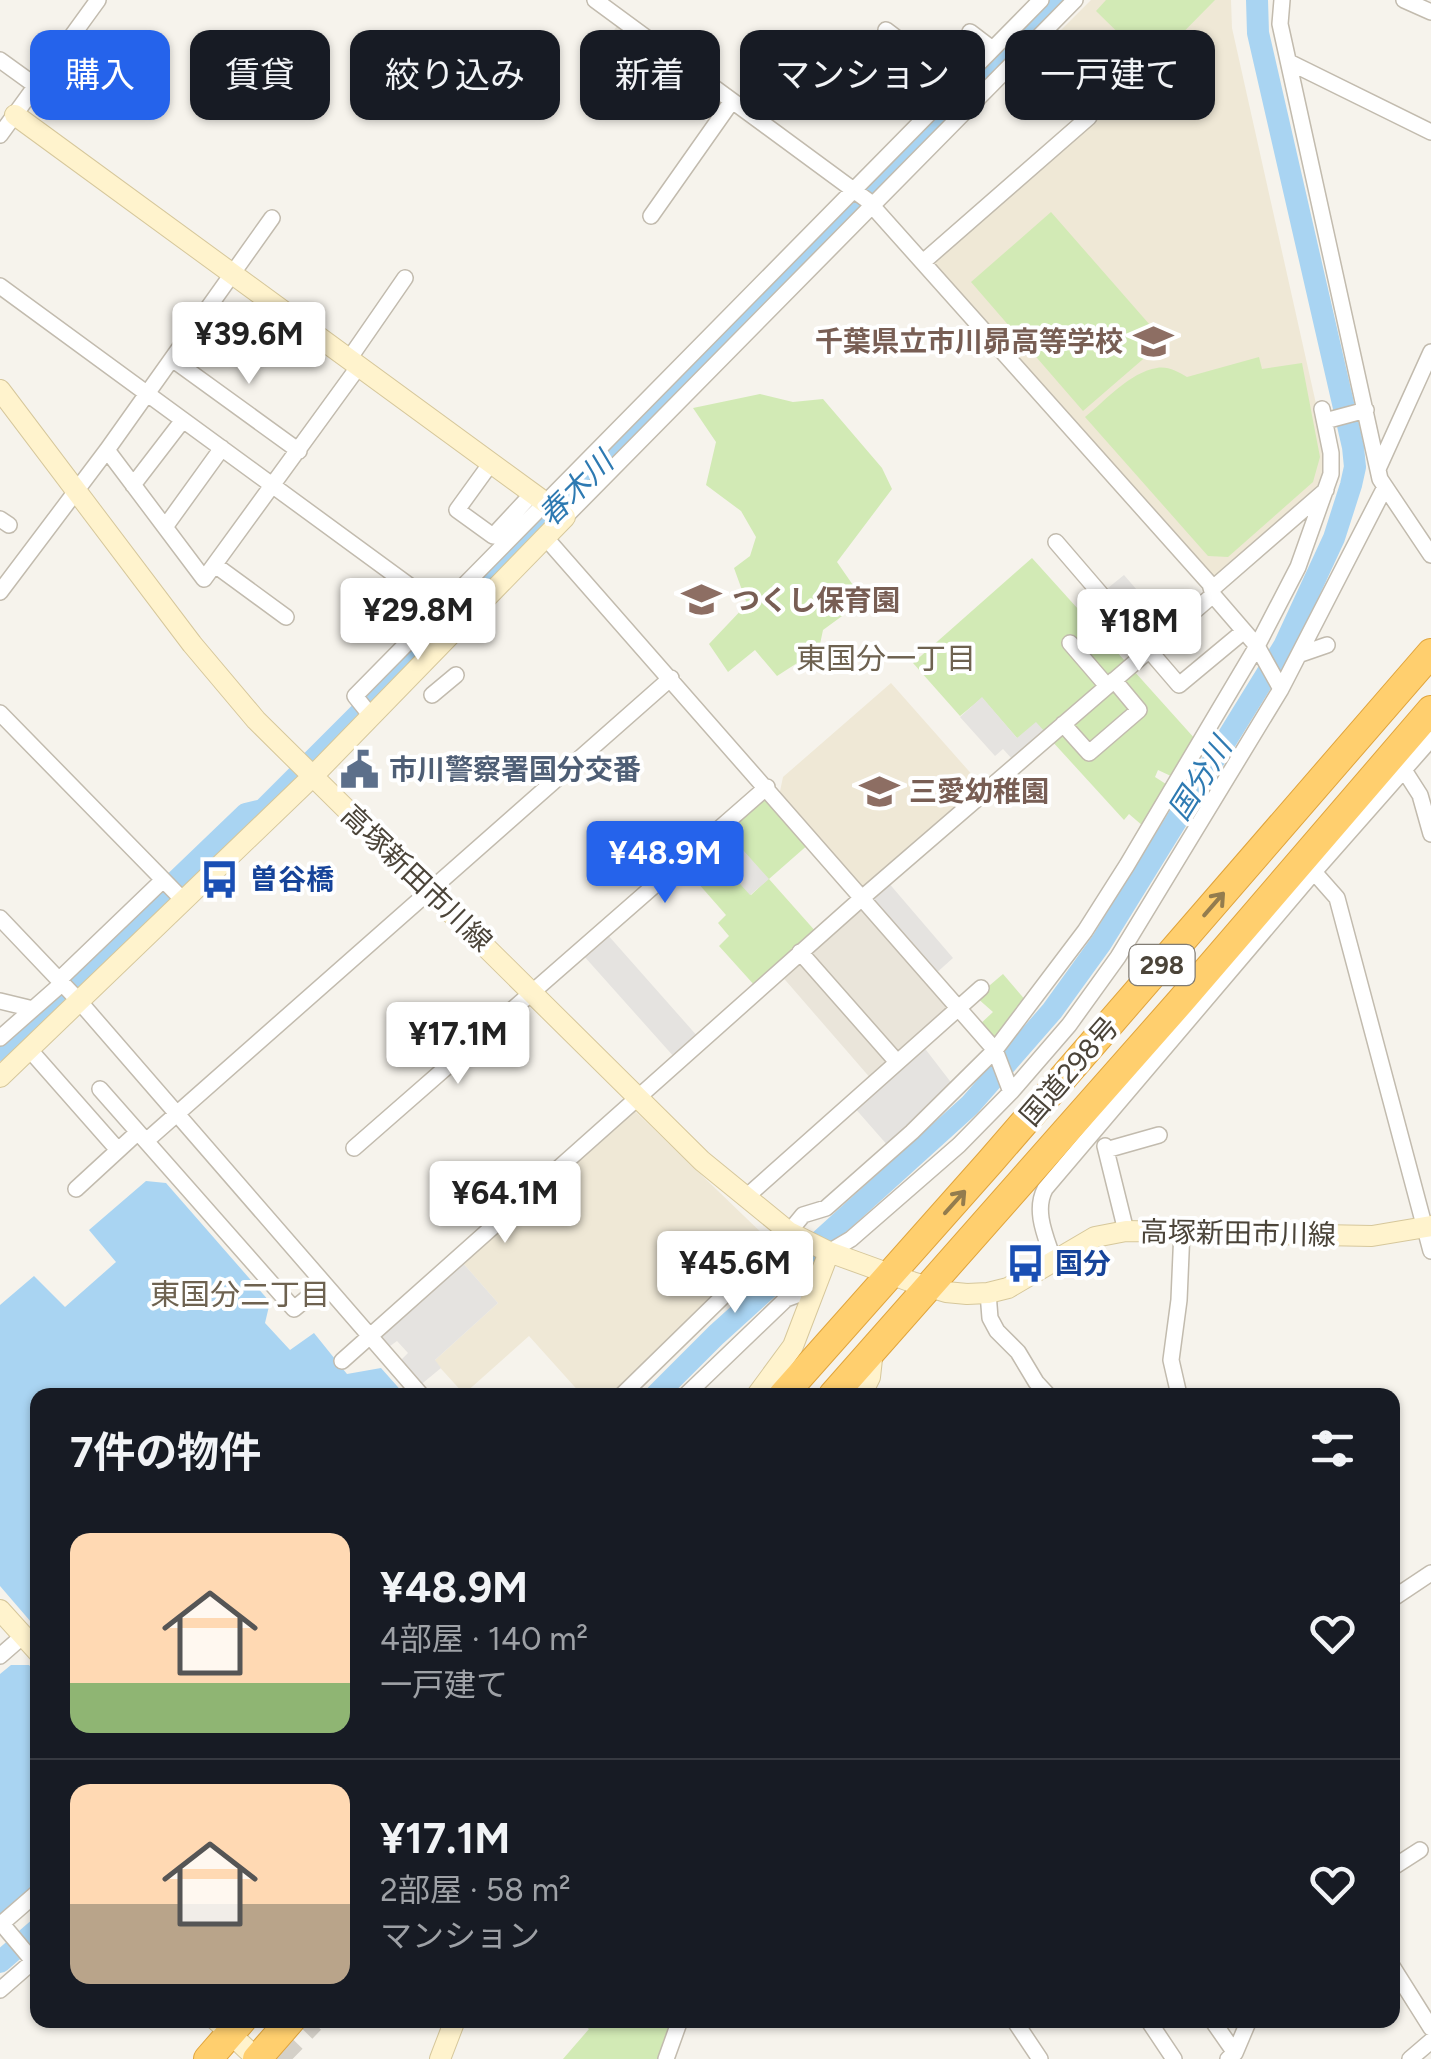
<!DOCTYPE html>
<html lang="ja">
<meta charset="utf-8">
<style>
:root{--surface:#171b24;--page:#20242c;--text:#f1f3f6;--muted:#9ea1a6;--line:#363941;--accent:#2563eb}
body{margin:0;font-family:Figtree,"Noto Sans JP",sans-serif;background:var(--page);color:var(--text);height:100vh;display:flex;flex-direction:column;font-size:38px;white-space:nowrap}
*{box-sizing:border-box;margin:0}
p{font-size:32px;color:var(--muted)}
.icon{flex:none;width:55px;height:55px;fill:none;stroke:currentColor;stroke-width:2;stroke-linecap:round;stroke-linejoin:round}
.map{position:relative;flex:1;overflow:hidden}
.sheet{position:absolute;left:30px;top:1388px;width:1370px;height:640px;display:flex;flex-direction:column;background:var(--surface);border-radius:20px;box-shadow:0 2px 8px #0004}
.sheet>*{flex:none}
.hud{position:absolute;left:30px;top:30px;width:1372px;height:90px;display:flex;gap:20px}
.price{position:absolute;translate:-50% -85px;padding:0 22px;border-radius:10px;background:#fff;color:#222;font-size:32px;line-height:65px;filter:drop-shadow(0 2px 5px #0008)}
.price::after{content:'';position:absolute;left:50%;top:60px;width:30px;height:22px;margin-left:-15px;background:inherit;clip-path:polygon(0 0,100% 0,50% 100%)}
.price.active{background:var(--accent);color:#fff}
ul{padding:0;list-style:none}
li{display:flex;align-items:center;gap:30px;height:250px;padding:0 40px}
li+li{border-top:2px solid var(--line)}
li span{display:grid;place-items:center;flex:none;width:280px;height:200px;border-radius:20px;color:#555}
li>.icon{margin-inline-start:auto}
span .icon{width:120px;height:120px;fill:#fffc;stroke-width:1}
li b{font-size:42px}
h2{display:flex;justify-content:space-between;align-items:center;height:120px;padding:0 40px;font-size:42px}
.tag{padding:0 35px;border-radius:20px;background:var(--surface);box-shadow:0 2px 8px #0004;font-size:35px;line-height:90px}
.tag.active{background:var(--accent);color:#fff}
.map>svg:first-child{display:block}
</style>
<div class="map">
<svg width="1431" height="2059" viewBox="0 0 1431 2059">
<rect width="100%" height="100%" fill="#f6f3ec"/>
<!-- residential -->
<path fill="#eae5da" d="M 617,26 L 638,41 L 601,93 L 580,78 Z
M 862,903 L 954,1007 L 872,1080 L 780,974 Z"/>
<!-- education -->
<path fill="#efe8d6" d="M 1091,0 L 1231,0 L 1232,28 L 1327,453 L 1326,484 L 1215,582 L 931,259 L 1096,117 L 1038,53 Z
M 891,683 L 983,787 L 863,892 L 779,796 L 783,777 Z
M 632,1111 L 636,1112 L 769,1240 L 768,1246 L 708,1299 L 613,1395 L 582,1395 L 529,1336 L 464,1394 L 434,1361 L 498,1303 L 462,1262 Z"/>
<!-- green -->
<path fill="#d2eab5" d="M 1106,0 L 1215,0 L 1151,65 L 1096,11 Z
M 1051,212 L 1164,341 L 1083,411 L 971,282 Z
M 1259,357 L 1262,369 L 1302,363 L 1320,457 L 1313,482 L 1228,557 L 1208,556 L 1085,417 C 1105,401 1130,372 1157,368 C 1168,366 1178,372 1187,377 Z
M 760,394 L 793,402 L 823,399 L 882,468 L 892,489 L 837,562 L 855,588 L 849,611 L 823,630 L 819,649 L 777,676 L 755,650 L 728,672 L 709,644 L 747,604 L 734,568 L 750,556 L 756,537 L 741,511 L 706,485 L 716,442 L 693,408 Z
M 1032,558 L 1125,661 L 1111,674 L 1105,673 L 1096,680 L 1095,689 L 1045,732 L 1017,738 L 982,698 L 960,716 L 913,663 Z
M 1134,671 L 1196,740 L 1173,777 L 1158,770 L 1155,777 L 1169,786 L 1143,826 L 1129,814 L 1124,820 L 1051,740 L 1060,732 L 1089,760 L 1146,711 L 1124,680 Z
M 1107,691 L 1115,691 L 1129,707 L 1129,713 L 1092,744 L 1087,743 L 1071,726 Z
M 764,795 L 810,843 L 769,879 L 817,933 L 756,987 L 719,946 L 729,936 L 718,923 L 726,915 L 683,866 L 706,846 L 751,895 L 768,879 L 725,830 Z
M 1003,974 L 1027,1002 L 997,1039 L 990,1040 L 978,1026 L 993,1012 L 976,997 Z
M 575,2020 L 609,2020 L 617,2026 L 622,2020 L 676,2020 L 663,2059 L 563,2059 L 589,2029 Z"/>
<!-- parking -->
<path fill="#e5e3e0" d="M 1124,575 L 1169,627 L 1149,645 L 1103,592 Z
M 982,697 L 1017,738 L 1036,722 L 1045,732 L 1013,760 L 1003,749 L 995,756 L 960,717 Z
M 725,830 L 769,879 L 750,895 L 706,846 Z
M 887,881 L 953,958 L 934,975 L 867,899 Z
M 607,934 L 699,1038 L 675,1058 L 583,955 Z
M 923,1046 L 953,1085 L 889,1147 L 853,1106 Z
M 462,1262 L 498,1303 L 435,1360 L 441,1368 L 418,1387 L 398,1363 L 408,1353 L 397,1341 L 386,1349 L 378,1335 Z"/>
<!-- water -->
<path fill="#a9d4f2" d="M 146,1181 L 166,1183 L 270,1302 L 265,1323 L 290,1350 L 314,1333 L 347,1374 L 381,1368 L 405,1395 L 38,1395 L 37,1629 L 0,1586 L 0,1305 L 34,1276 L 65,1307 L 116,1262 L 89,1230 Z
M 11,1665 L 29,1665 L 37,1674 L 38,1881 L 0,1914 L 0,1674 Z"/>
<g fill="none" stroke-linecap="round" stroke-linejoin="round">
<!-- river -->
<path stroke="#a9d4f2" stroke-width="22" d="M 0,1050 L 246,814 L 263,810 L 377,696 L 379,688 L 1058,0
M 656,1395 L 716,1335 L 970,1105 L 1052,1011 L 1101,943 L 1284,646 L 1334,538 L 1351,485 L 1355,467 L 1353,447 L 1258,33 L 1257,0
M 0,1962 L 38,1929"/>
<!-- highway-tunnel -->
<path stroke="#d4d0c8" stroke-width="28" stroke-dasharray="28 14" stroke-linecap="butt" d="M 273,2059 L 311,2020"/>
<defs>
<path id="street" d="M 595,0 L 867,200 L 1210,584 L 1213,595 L 1257,646 L 1281,689
M 1282,0 L 1280,24 L 1380,479 L 1431,555
M 1404,0 L 1431,12
M 886,30 L 957,84
M 970,32 L 991,48
M 0,60 L 36,86
M 1289,62 L 1431,132
M 887,90 L 923,118
M 0,135 L 98,0
M 651,216 L 732,101
M 923,262 L 1089,117 L 1027,47
M 0,286 L 440,608 L 458,626
M 172,359 L 299,451
M 349,359 L 405,278
M 1325,421 L 1366,410
M 107,450 L 204,579 L 359,366
M 491,463 L 457,510 L 493,536 L 533,493
M 1378,469 L 1431,352
M 133,485 L 183,420
M 565,517 L 1075,0
M 0,519 L 9,525
M 165,527 L 222,448
M 545,537 L 995,1050 L 1011,1092
M 1056,542 L 1179,685 L 1244,631
M 215,565 L 286,617
M 1212,589 L 1326,490
M 0,592 L 107,450 L 272,218
M 1070,643 L 1107,686
M 1301,654 L 1327,645
M 432,695 L 456,675
M 0,713 L 184,901
M 371,716 L 355,696 L 1041,0
M 1063,724 L 1089,753 L 1139,710 L 1114,680
M 1404,770 L 1420,795 L 1431,834
M 1314,872 L 1337,898 L 1431,1251
M 0,918 L 79,1001 L 421,1395
M 800,952 L 897,1062
M 0,1001 L 33,1009
M 0,1038 L 58,987 L 63,976 L 163,880
M 29,1049 L 118,1150
M 100,1089 L 294,1309 L 324,1284
M 146,1141 L 671,678
M 1105,1146 L 1126,1231
M 354,1148 L 767,787
M 1106,1150 L 1159,1135
M 76,1189 L 138,1132
M 745,1198 L 981,988
M 829,1252 L 851,1239 L 959,1145 L 1011,1092 L 1069,1025 L 1118,957 L 1281,689 L 1384,489
M 1054,1262 C 1047,1239 1033,1212 1045,1189 L 1314,872 L 1431,739
M 988,1293 L 990,1318 L 997,1331 L 1018,1352 L 1036,1382 L 1048,1395
M 342,1361 L 862,898 L 1213,595
M 622,1395 L 789,1232 L 803,1215 L 826,1208 L 912,1132 L 995,1050 L 1085,931 L 1127,865 L 1257,646 L 1298,567 L 1331,474 L 1331,453 L 1322,409
M 686,1395 L 786,1299 L 816,1288
M 1179,1395 L 1171,1360 L 1179,1300 L 1182,1230
M 1392,1599 L 1431,1573
M 0,1656 L 23,1636
M 1392,1868 L 1420,1850
M 2,1924 L 33,1961
M 0,1925 L 38,1892
M 1392,1966 L 1431,2028
M 0,1990 L 38,1957
M 1014,2020 L 1040,2059
M 1148,2020 L 1174,2059
M 1212,2020 L 1235,2053
M 666,2059 L 680,2020
M 1228,2059 L 1235,2053 L 1249,2020
M 1410,2059 L 1431,2041"/>
<path id="secondary" d="M 0,390 L 192,644 L 256,720 L 702,1161 L 789,1232 L 829,1252 L 912,1282 L 946,1292 L 967,1294 L 988,1293 L 1008,1288 L 1095,1237 L 1126,1231 L 1372,1236 L 1431,1226
M 0,1077 L 312,777 L 565,517 L 15,115
M 757,1395 L 793,1346 L 829,1252
M 861,1395 L 870,1377 L 873,1350
M 0,1610 L 38,1652
M 216,2020 L 257,2059
M 440,2059 L 455,2020"/>
<path id="highway" d="M 783,1395 L 990,1162 L 1431,653
M 833,1395 L 1180,1002 L 1431,710
M 208,2059 L 242,2020
M 257,2059 L 291,2020"/>
</defs>
<!-- street casing -->
<use href="#street" stroke="#c2bbae" stroke-width="18"/>
<!-- secondary casing -->
<use href="#secondary" stroke="#d6c79b" stroke-width="22"/>
<!-- highway casing -->
<use href="#highway" stroke="#e0a43c" stroke-width="30"/>
<!-- street -->
<use href="#street" stroke="#fff" stroke-width="15"/>
<!-- secondary -->
<use href="#secondary" stroke="#fff3cd" stroke-width="20"/>
<!-- highway -->
<use href="#highway" stroke="#ffcf6e" stroke-width="28"/>
</g>
<!-- one-way arrows -->
<defs><path id="oneway-shaft" d="M-6 0H5M1.5-3L5.5 0L1.5 3" fill="none" stroke-width="1.6" stroke-linecap="round" stroke-linejoin="round" transform="scale(2.5)"/></defs>
<g stroke="#937c4e">
<use href="#oneway-shaft" transform="translate(1214 904) rotate(-49)"/>
<use href="#oneway-shaft" transform="translate(955 1202) rotate(-48)"/>
</g>
<!-- icons -->
<defs>
<symbol id="school-bare" viewBox="-9 -9 18 18"><path d="M0-5L7-2L0 1L-7-2ZM-4 1L0 2.5L4 1V4Q0 6-4 4Z" fill="#8d6e63" stroke="#fff" stroke-width="2.5" paint-order="stroke"/></symbol>
<symbol id="civic-bare" viewBox="-9 -9 18 18"><path d="M-.6-6.5H3V-4.5H.6V-3L4-1V1h2V6H-6V1h2V-1L-.6-3ZM-1.2 2.5V6h2.4V2.5Z" fill="#5c6f8a" stroke="#fff" stroke-width="2.5" paint-order="stroke"/></symbol>
<symbol id="bus-bare" viewBox="-9 -9 18 18"><path d="M-5-6H5V4H4V6H2V4H-2V6H-4V4H-5ZM-3.5-4V0h7V-4ZM-3.5 1.2v1.5H-2V1.2ZM2 1.2v1.5H3.5V1.2Z" fill="#1a4fb4" stroke="#fff" stroke-width="2.5" paint-order="stroke"/></symbol>
</defs>
<g fill-rule="evenodd">
<use href="#school-bare" x="1126" y="314" width="55" height="55"/>
<use href="#school-bare" x="674" y="572" width="55" height="55"/>
<use href="#civic-bare" x="332" y="742" width="55" height="55"/>
<use href="#school-bare" x="852" y="764" width="55" height="55"/>
<use href="#bus-bare" x="192" y="852" width="55" height="55"/>
<use href="#bus-bare" x="998" y="1236" width="55" height="55"/>
</g>
<g text-anchor="middle" stroke-width="8" stroke-linejoin="round" paint-order="stroke">
<!-- shield labels -->
<rect fill="#fff" stroke="#817c74" stroke-width="2.5" x="1129.5" y="945" width="65" height="40" rx="8"/>
<g font-size="25" font-weight="bold" fill="#4b4439">
<text x="1162" y="974">298</text>
</g>
<!-- education labels -->
<g font-size="28" font-weight="bold" fill="#785e54" stroke="#fff" text-anchor="start">
<text x="1123" y="351" text-anchor="end">千葉県立市川昴高等学校</text>
<text x="732" y="610">つくし保育園</text>
<text x="909" y="801">三愛幼稚園</text>
</g>
<!-- service labels -->
<g font-size="28" font-weight="bold" fill="#4e5e75" stroke="#fff" text-anchor="start">
<text x="389" y="779">市川警察署国分交番</text>
</g>
<!-- street labels -->
<g font-size="28" fill="#4b4439" stroke="#fff">
<text transform="translate(417 878) rotate(44)" y="10">高塚新田市川線</text>
<text transform="translate(1069 1071) rotate(-49)" y="10">国道298号</text>
<text transform="translate(1238 1233) rotate(1)" y="10">高塚新田市川線</text>
</g>
<!-- transit labels -->
<g font-size="28" font-weight="bold" fill="#164399" stroke="#fff" text-anchor="start">
<text x="250" y="889">曽谷橋</text>
<text x="1055" y="1273">国分</text>
</g>
<!-- water labels -->
<g font-size="30" font-style="italic" fill="#2e7ab2" stroke="#fff">
<text transform="translate(576 489) rotate(-45)" y="10">春木川</text>
<text transform="translate(1200 779) rotate(-58)" y="10">国分川</text>
</g>
<!-- neighbourhood labels -->
<g font-size="30" fill="#6e6250" stroke="#fff">
<text x="886" y="669">東国分一丁目</text>
<text x="240" y="1305">東国分二丁目</text>
</g>
</g>
</svg>
<b class="price" style="left:249px;top:387px">¥39.6M</b>
<b class="price" style="left:418px;top:663px">¥29.8M</b>
<b class="price" style="left:1139px;top:674px">¥18M</b>
<b class="price active" style="left:665px;top:906px">¥48.9M</b>
<b class="price" style="left:458px;top:1087px">¥17.1M</b>
<b class="price" style="left:505px;top:1246px">¥64.1M</b>
<b class="price" style="left:735px;top:1316px">¥45.6M</b>
<div class="hud">
<a class="tag active">購入</a>
<a class="tag">賃貸</a>
<a class="tag">絞り込み</a>
<a class="tag">新着</a>
<a class="tag">マンション</a>
<a class="tag">一戸建て</a>
</div>
<section class="sheet">
<h2>7件の物件<svg class="icon" aria-label="filters" viewBox="0 0 24 24"><path d="M4 7h16M4 17h16"/><circle cx="9" cy="7" r="2"/><circle cx="15" cy="17" r="2"/></svg></h2>
<ul>
<li><span style="background:linear-gradient(#ffd9b3 75%,#8fb573 0)"><svg class="icon" aria-label="home" viewBox="0 0 24 24"><path d="M3 11l9-7 9 7M6 9v11h12V9"/></svg></span><div><b>¥48.9M</b><p>4部屋 · 140 m²</p><p>一戸建て</p></div><svg class="icon" aria-label="heart" viewBox="0 0 24 24"><path d="M12 20l-8-8c-3-5 5-10 8-4 3-6 11-1 8 4z"/></svg></li>
<li><span style="background:linear-gradient(#ffd9b3 60%,#b9a48a 0)"><svg class="icon" aria-label="home" viewBox="0 0 24 24"><path d="M3 11l9-7 9 7M6 9v11h12V9"/></svg></span><div><b>¥17.1M</b><p>2部屋 · 58 m²</p><p>マンション</p></div><svg class="icon" aria-label="heart" viewBox="0 0 24 24"><path d="M12 20l-8-8c-3-5 5-10 8-4 3-6 11-1 8 4z"/></svg></li>
</ul>
</section>
</div>
